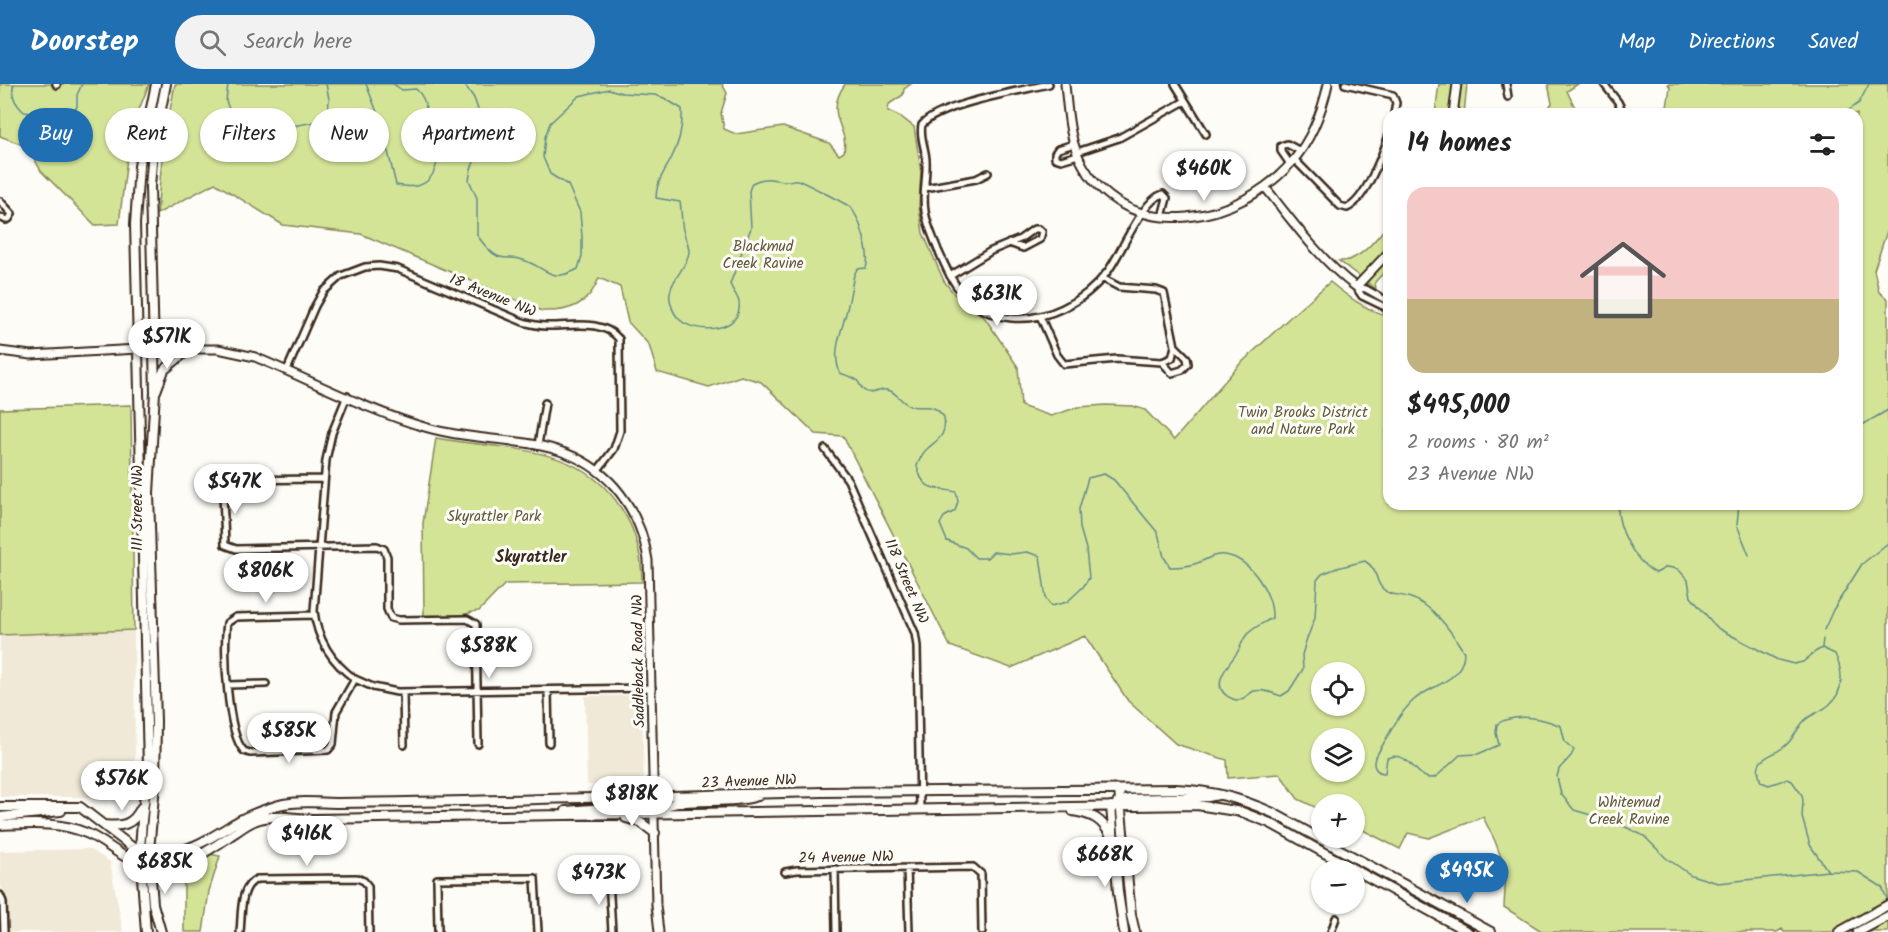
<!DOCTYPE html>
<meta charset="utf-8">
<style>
:root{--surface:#fff;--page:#f2f2f2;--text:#222;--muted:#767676;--line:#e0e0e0;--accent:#1f6fb2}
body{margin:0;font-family:Kalam,sans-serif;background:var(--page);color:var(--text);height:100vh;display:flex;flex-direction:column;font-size:22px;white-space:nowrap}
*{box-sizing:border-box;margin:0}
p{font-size:20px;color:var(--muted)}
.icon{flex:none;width:33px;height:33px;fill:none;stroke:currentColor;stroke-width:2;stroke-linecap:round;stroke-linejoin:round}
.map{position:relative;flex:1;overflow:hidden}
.drawer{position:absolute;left:1383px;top:24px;width:480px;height:402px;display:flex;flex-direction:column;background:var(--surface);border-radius:18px;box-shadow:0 2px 4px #0004}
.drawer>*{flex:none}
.top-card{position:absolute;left:18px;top:24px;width:570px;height:54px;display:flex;gap:12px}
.fabs{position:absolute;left:1311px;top:578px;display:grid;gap:12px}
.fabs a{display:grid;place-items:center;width:54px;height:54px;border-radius:50%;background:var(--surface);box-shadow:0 2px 4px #0004;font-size:30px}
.price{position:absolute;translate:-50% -51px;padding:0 14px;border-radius:21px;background:#fff;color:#222;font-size:20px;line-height:39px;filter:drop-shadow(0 2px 3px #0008)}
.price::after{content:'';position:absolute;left:50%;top:36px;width:18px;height:14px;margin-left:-9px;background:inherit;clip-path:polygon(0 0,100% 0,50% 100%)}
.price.active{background:var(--accent);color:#fff}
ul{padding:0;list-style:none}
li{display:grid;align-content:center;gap:12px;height:318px;padding:0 24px}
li+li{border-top:2px solid var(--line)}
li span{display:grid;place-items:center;height:186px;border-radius:18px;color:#555}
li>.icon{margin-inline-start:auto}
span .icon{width:108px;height:108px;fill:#fffc;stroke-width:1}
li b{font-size:26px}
h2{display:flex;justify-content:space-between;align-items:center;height:72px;padding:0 24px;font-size:26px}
.tag{padding:0 21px;border-radius:27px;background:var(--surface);box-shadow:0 2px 4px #0004;font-size:21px;line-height:54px}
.tag.active{background:var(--accent);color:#fff}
header{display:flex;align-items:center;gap:36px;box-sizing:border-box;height:84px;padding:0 30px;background:var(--accent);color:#fff}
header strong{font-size:28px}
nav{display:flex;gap:33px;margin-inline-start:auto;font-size:21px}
.search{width:420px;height:54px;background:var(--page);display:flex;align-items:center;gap:15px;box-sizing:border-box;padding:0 21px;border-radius:33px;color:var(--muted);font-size:22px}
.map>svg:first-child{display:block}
</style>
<header>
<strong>Doorstep</strong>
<div class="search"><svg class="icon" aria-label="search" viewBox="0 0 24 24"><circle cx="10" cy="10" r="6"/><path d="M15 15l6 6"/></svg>Search here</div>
<nav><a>Map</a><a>Directions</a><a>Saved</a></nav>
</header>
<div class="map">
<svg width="1888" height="848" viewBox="0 0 1888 848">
<rect width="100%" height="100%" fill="#fdfcf7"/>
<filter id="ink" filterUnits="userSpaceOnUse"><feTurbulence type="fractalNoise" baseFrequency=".0167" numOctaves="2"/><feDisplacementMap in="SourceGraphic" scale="12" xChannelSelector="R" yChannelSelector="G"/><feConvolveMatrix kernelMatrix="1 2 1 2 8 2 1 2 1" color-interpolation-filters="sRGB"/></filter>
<g filter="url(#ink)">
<!-- built -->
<path fill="#f1e9d7" d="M 134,546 L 135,677 L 134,691 L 128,703 L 122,708 L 107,713 L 0,713 L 0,551 Z
M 642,611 L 644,700 L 587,701 L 585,612 Z
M 90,765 L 110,778 L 123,848 L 8,848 L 6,815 L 0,800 L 0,767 Z"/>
<!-- green -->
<path fill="#d4e497" stroke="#88875a" stroke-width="1.5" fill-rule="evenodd" d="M 0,0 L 149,0 L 130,49 L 119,140 L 95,141 L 41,87 L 28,63 L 0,52 Z
M 175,0 L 722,0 L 727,9 L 721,29 L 724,45 L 736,50 L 783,43 L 829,59 L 839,71 L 844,68 C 849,42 823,32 845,0 L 911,0 L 904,5 L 903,11 L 889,20 L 888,27 L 901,33 L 914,43 L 921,86 L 919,123 L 923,149 L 944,197 L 955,211 L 985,234 L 1018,283 L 1021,322 L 1051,332 L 1078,323 L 1106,321 L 1133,322 L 1145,326 L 1174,356 L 1238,282 L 1288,235 L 1330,198 C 1347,212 1367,227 1389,232 L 1389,331 L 1385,352 L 1389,373 L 1389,420 L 1857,420 L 1857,30 L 1666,30 L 1670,3 L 1668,0 L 1888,0 L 1888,144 L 1874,186 L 1879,208 L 1888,215 L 1888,848 L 1784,848 L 1782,845 L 1777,848 L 1543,848 L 1504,823 L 1506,787 L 1495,757 L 1483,733 L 1429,754 L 1408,749 L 1400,765 L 1355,742 L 1354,720 L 1322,720 L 1321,726 L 1298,715 L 1280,690 L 1228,694 L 1227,676 L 1176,660 L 1128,617 L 1085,552 L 1011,584 L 950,562 L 843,352 L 816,350 L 761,298 L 741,292 L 709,303 L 657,288 L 649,261 L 628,238 L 620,203 L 599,194 C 589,221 569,228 542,227 L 361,150 L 283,141 L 215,99 L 157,130 L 163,63 ZM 1322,588 L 1354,588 L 1354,621 L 1322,621 ZM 1322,654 L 1354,654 L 1354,687 L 1322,687 Z
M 1439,0 L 1467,0 L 1464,30 L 1435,30 Z
M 1548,0 L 1578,0 L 1567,7 L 1578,30 L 1545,30 L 1552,19 Z
M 1389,139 L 1389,183 L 1375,198 L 1376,205 L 1339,177 C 1359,179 1378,153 1389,139 Z
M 131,321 L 134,546 L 0,551 L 0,325 Z
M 436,354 C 504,367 579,358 621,424 C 636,446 642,471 642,498 L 505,500 L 479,527 C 473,527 471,529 465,530 C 452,534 437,532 424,532 L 423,439 Z
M 184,765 L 220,772 L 209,807 L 203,848 L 184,848 Z"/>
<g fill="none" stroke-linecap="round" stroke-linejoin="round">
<!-- stream -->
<path stroke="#60898a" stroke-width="1.5" d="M 14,0 C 10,11 15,20 24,28 L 67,33 L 77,23 L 77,11 L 82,0
M 228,0 L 226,17 L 236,44 L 237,55 L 241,62 L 249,67 L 263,65 L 273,58 L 287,43 L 320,37 L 328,28 L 329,15 L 326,0
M 366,0 L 381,38 L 396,101 C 421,106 434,99 438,73 C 438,65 439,56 437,49 C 436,45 432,42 430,38 C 424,25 428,16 416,5 L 402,6 L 393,0
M 464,0 L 474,14 L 483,40 L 481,62 L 471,85 L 469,96 L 477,114 L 477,151 C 482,158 491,171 500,173 C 508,175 515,173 523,176 C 548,184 550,200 578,185 L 582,172 L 582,153 L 580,128 L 568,101 L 550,90 L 543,73 L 545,53 L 550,39 L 579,12 L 609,5 L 622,9 L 655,11 L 664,14 L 682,25 C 683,42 679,60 671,75 C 664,89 656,98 656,114 L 680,118 C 682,128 681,137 683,146 C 685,153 689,161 689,168 C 687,186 664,200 671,220 C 672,225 676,232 680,236 C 694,249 736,249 739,225 C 741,214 733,209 730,200 L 751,144 L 749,107 L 752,99 C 768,91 772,97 788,97 C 791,97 794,95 797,96 C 800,96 848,121 850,123 C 860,133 871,171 866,184 L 857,185 L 854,191 C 851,205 849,220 845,233 C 840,252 832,269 840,289 C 845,291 853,293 857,296 C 860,300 861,305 865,307 C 872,312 880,304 888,306 C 898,309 901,319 911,322 C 927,325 932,318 944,333 C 947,352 938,355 927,365 C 922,369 919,377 917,382 C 923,408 934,403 956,408 L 958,417 L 955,427 L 944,433 L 940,440 L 947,457 L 966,464 L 976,474 L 987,474 L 993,468 L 1011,470 L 1027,468 L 1040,472 L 1046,515 L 1051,522 L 1067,518 L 1083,503 L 1089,494 L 1086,465 L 1080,444 L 1079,425 L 1088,394 L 1104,390 L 1114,396 L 1158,449 L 1164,473 L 1170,483 C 1179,483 1186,483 1194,480 C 1204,478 1213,469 1225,471 C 1251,475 1273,510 1272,534 C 1264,539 1251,544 1245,553 C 1242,558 1240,564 1237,569 C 1227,582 1207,605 1233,615 C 1242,619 1247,610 1254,607 C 1263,605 1273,609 1281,612 L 1289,607 L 1303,585 L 1302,571 L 1306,557 L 1315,534 L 1317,496 L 1322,490 L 1337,484 L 1365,477 C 1379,486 1374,495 1382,504 C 1389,512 1399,510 1408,513 C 1433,520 1451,547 1464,568 C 1463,598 1432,600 1414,616 C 1397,631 1387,655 1375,674 C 1372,682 1376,689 1385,689 L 1387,674 C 1411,664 1417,701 1436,693 L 1460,671 L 1478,670 L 1499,661 L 1496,649 L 1497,640 C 1515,629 1541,633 1561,642 L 1565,658 L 1574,666 L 1571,672 L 1559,685 L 1557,693 L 1561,710 L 1574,726 L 1615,738 L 1644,752 L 1666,774 L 1691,791 L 1718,799 L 1828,787
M 1843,30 L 1859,19 L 1869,0
M 1857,344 L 1888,326
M 1620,420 L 1618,422 C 1617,444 1635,479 1656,489 L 1667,483 L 1678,485 L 1688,496 L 1691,513 L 1712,538 L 1719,545 L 1778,576 L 1794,580 L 1803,578 L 1815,568 L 1822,564 L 1835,570 C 1843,587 1845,607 1829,621 C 1822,627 1812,630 1805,636 C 1797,644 1794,655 1785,662 C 1770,675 1751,672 1761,698 L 1769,701 L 1787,695 L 1792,697 L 1802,711 L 1803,717 L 1802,733 L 1810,761 L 1828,787 L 1858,788 L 1882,803 L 1888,817
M 1739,420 L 1737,441 L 1749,471
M 1824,546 L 1833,526 L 1862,480 L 1888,459
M 1822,563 L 1823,555"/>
<defs>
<path id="minor" d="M 56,0 L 57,1
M 1049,0 C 1020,7 939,20 922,41 C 919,52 926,65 926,77 C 927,93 922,110 925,127 C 927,141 933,153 938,166 C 945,181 951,197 962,209 C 988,239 1030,240 1063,224 C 1082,215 1096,203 1108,187 C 1122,168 1142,116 1163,110 L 1167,114 L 1162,133
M 1175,0 L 1206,50
M 1345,0 L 1393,11 L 1396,19 L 1394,30
M 1506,0 L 1508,13
M 1604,0 L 1618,18 L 1624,30
M 1074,60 L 1058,65 L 1055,69 L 1055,74 L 1061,76 L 1078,71
M 1077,68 L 1119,54 L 1185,17
M 1294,75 L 1340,122 L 1347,124 C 1365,117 1383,69 1389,51
M 1290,80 L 1281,67 L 1281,62 L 1287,60 L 1300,67
M 925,104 L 976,95 L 988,89
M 0,117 L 12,130 L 9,135 L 6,136 L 0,133
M 950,192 L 991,167 L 1020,155 L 1034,145 L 1039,145 L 1042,148 L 1040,155 L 1023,164 L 1009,159
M 1356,203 L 1362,212 L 1389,225
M 1356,203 L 1366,205 L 1389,218
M 1040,232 L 1057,271 L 1064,280 L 1117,275 L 1162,278 L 1172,274 L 1175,262 L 1164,209 L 1156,206 L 1119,203 L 1102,194
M 1162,278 L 1172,289 L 1182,286 L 1188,280 L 1187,274 L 1175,262
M 287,286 L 315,222 L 323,208 L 341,192 L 365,183 L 379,182 L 398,185 L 523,238 C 531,240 538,242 546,242 C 569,243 602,234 619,255 L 620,347 L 614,365 L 598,386
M 538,361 L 545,319
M 825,365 L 848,396 L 915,549 L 917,562 L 920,725
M 324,395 L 233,396 C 226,398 223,402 223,409 L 225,461 L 236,465 L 377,462 L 384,465 L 387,473 L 387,525 L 391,534 L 399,536 L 467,535 L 476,540 L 478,660
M 314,531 L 236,533 L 227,539 C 223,563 227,650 244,667 L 250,669 L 328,666 L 333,660 L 336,628 L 355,595 C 332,579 317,555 314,527 L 326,376 L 332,349 L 347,312
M 355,595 L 373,603 L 397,608 L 652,604
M 228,601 L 266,600
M 548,606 L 549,659
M 403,608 L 404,661
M 907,784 L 909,848
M 835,785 L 836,848
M 785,788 L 797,786 L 973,783 L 981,790 L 982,848
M 609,794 L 612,848
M 0,811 L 3,818 L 4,848
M 240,848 C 242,831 239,802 257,795 L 357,794 L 364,797 L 368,802 L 369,848
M 438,848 L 437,795 L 535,794 L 538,848
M 1331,848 L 1336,834"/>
<path id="tertiary" d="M 1065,0 C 1068,29 1069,58 1084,83 C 1133,163 1240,138 1292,78 C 1311,56 1322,28 1328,0
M 1453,30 L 1457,0
M 1265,103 C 1292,137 1321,177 1356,203 L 1389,168
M 0,267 L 31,271 L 138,265 L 218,265 L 255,273 C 310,296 371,328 428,344 C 493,363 564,346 615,403 C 633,424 644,449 648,476 L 656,821 L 659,848"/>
<path id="secondary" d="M 156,307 L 164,286 L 188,266
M 1119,706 L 1131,831 L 1135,848
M 1117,719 L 1129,715 L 1208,713 L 1218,711
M 1111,722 L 1118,808 L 1124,848
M 0,723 L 80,723 L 132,763 C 173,780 202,759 235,739 C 249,730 264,726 279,721 C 297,716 320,719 338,719 C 499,717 660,712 821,708 C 939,706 1058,707 1176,705 C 1213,707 1240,714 1273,729 L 1491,848
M 566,727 L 642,721 L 653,714
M 1073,727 C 1092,730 1102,735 1111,752
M 654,730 L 657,725 C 688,711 725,722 758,712
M 0,733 L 61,727
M 626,734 L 640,738 L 655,749
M 0,741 C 29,740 59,737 86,749 C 104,756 120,773 138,779 C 146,781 157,781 166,781 C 191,781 215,762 236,748 C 243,743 251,737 260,735 C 277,730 298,735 315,735 L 1197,721 L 1242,728 L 1270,739 L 1468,848
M 104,741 C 122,743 133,741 141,724
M 146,848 L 140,766 L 142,736 L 148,683 L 135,140 L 139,82 L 156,0
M 161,848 L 153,820 L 149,767 L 155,701 L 156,637 L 149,409 L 155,308 L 150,103 L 153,65 L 166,0
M 1839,848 L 1888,821
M 1858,848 L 1888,832"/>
</defs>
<!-- minor casing -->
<use href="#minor" stroke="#3b2a1e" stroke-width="10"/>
<!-- tertiary casing -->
<use href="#tertiary" stroke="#3b2a1e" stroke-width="11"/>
<!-- secondary casing -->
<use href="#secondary" stroke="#3b2a1e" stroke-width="12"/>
<!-- minor -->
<use href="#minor" stroke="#fdfcf7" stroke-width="5"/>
<!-- tertiary -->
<use href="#tertiary" stroke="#fdfcf7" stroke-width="7"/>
<!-- secondary -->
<use href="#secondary" stroke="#fdfcf7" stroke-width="8"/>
</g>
</g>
<g text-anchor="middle" stroke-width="6" stroke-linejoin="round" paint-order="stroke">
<!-- park labels -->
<g font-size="15" fill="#61583c" stroke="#fdfcf7">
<text x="763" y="167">Blackmud<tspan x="763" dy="17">Creek Ravine</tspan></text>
<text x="1303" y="333">Twin Brooks District<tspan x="1303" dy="17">and Nature Park</tspan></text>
<text x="494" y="437">Skyrattler Park</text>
<text x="1629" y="723">Whitemud<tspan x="1629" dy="17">Creek Ravine</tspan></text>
</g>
<!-- street labels -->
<g font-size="15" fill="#3b2a1e" stroke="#fdfcf7">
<text transform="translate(493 211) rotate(22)" y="5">18 Avenue NW</text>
<text transform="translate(137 424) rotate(-90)" y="5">111 Street NW</text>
<text transform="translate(907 497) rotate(67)" y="5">118 Street NW</text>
<text transform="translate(638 577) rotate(-91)" y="5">Saddleback Road NW</text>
<text transform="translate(749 697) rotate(-2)" y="5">23 Avenue NW</text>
<text transform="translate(846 773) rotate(-1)" y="5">24 Avenue NW</text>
</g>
<!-- neighbourhood labels -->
<g font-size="16" font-weight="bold" fill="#3b2a1e" stroke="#fdfcf7">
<text x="531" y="478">Skyrattler</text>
</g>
</g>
</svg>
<div class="fabs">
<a><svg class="icon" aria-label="locate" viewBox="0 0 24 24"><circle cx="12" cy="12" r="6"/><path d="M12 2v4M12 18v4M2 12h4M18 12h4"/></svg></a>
<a><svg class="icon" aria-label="layers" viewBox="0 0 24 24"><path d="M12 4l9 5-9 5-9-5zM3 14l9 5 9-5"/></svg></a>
<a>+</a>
<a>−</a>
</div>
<b class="price" style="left:1204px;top:118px">$460K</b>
<b class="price" style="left:997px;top:243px">$631K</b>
<b class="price" style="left:167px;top:286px">$571K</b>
<b class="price" style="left:235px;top:431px">$547K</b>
<b class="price" style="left:266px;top:520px">$806K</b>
<b class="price" style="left:489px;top:595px">$588K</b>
<b class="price" style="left:289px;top:680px">$585K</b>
<b class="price" style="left:122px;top:728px">$576K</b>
<b class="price" style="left:632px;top:743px">$818K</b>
<b class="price" style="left:307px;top:783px">$416K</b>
<b class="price" style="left:1105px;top:804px">$668K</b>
<b class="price" style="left:165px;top:811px">$685K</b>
<b class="price active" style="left:1467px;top:820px">$495K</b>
<b class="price" style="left:599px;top:822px">$473K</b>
<div class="top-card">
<a class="tag active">Buy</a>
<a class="tag">Rent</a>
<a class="tag">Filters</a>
<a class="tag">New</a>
<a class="tag">Apartment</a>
</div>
<section class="drawer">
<h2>14 homes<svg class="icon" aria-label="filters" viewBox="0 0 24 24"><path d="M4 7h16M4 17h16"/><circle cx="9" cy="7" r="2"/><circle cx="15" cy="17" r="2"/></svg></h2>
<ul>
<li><span style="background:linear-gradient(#f6c9c9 60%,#c2b280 0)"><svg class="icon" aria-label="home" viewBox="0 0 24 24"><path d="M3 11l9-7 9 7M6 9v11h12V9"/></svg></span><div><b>$495,000</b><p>2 rooms · 80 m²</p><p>23 Avenue NW</p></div></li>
</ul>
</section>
</div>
